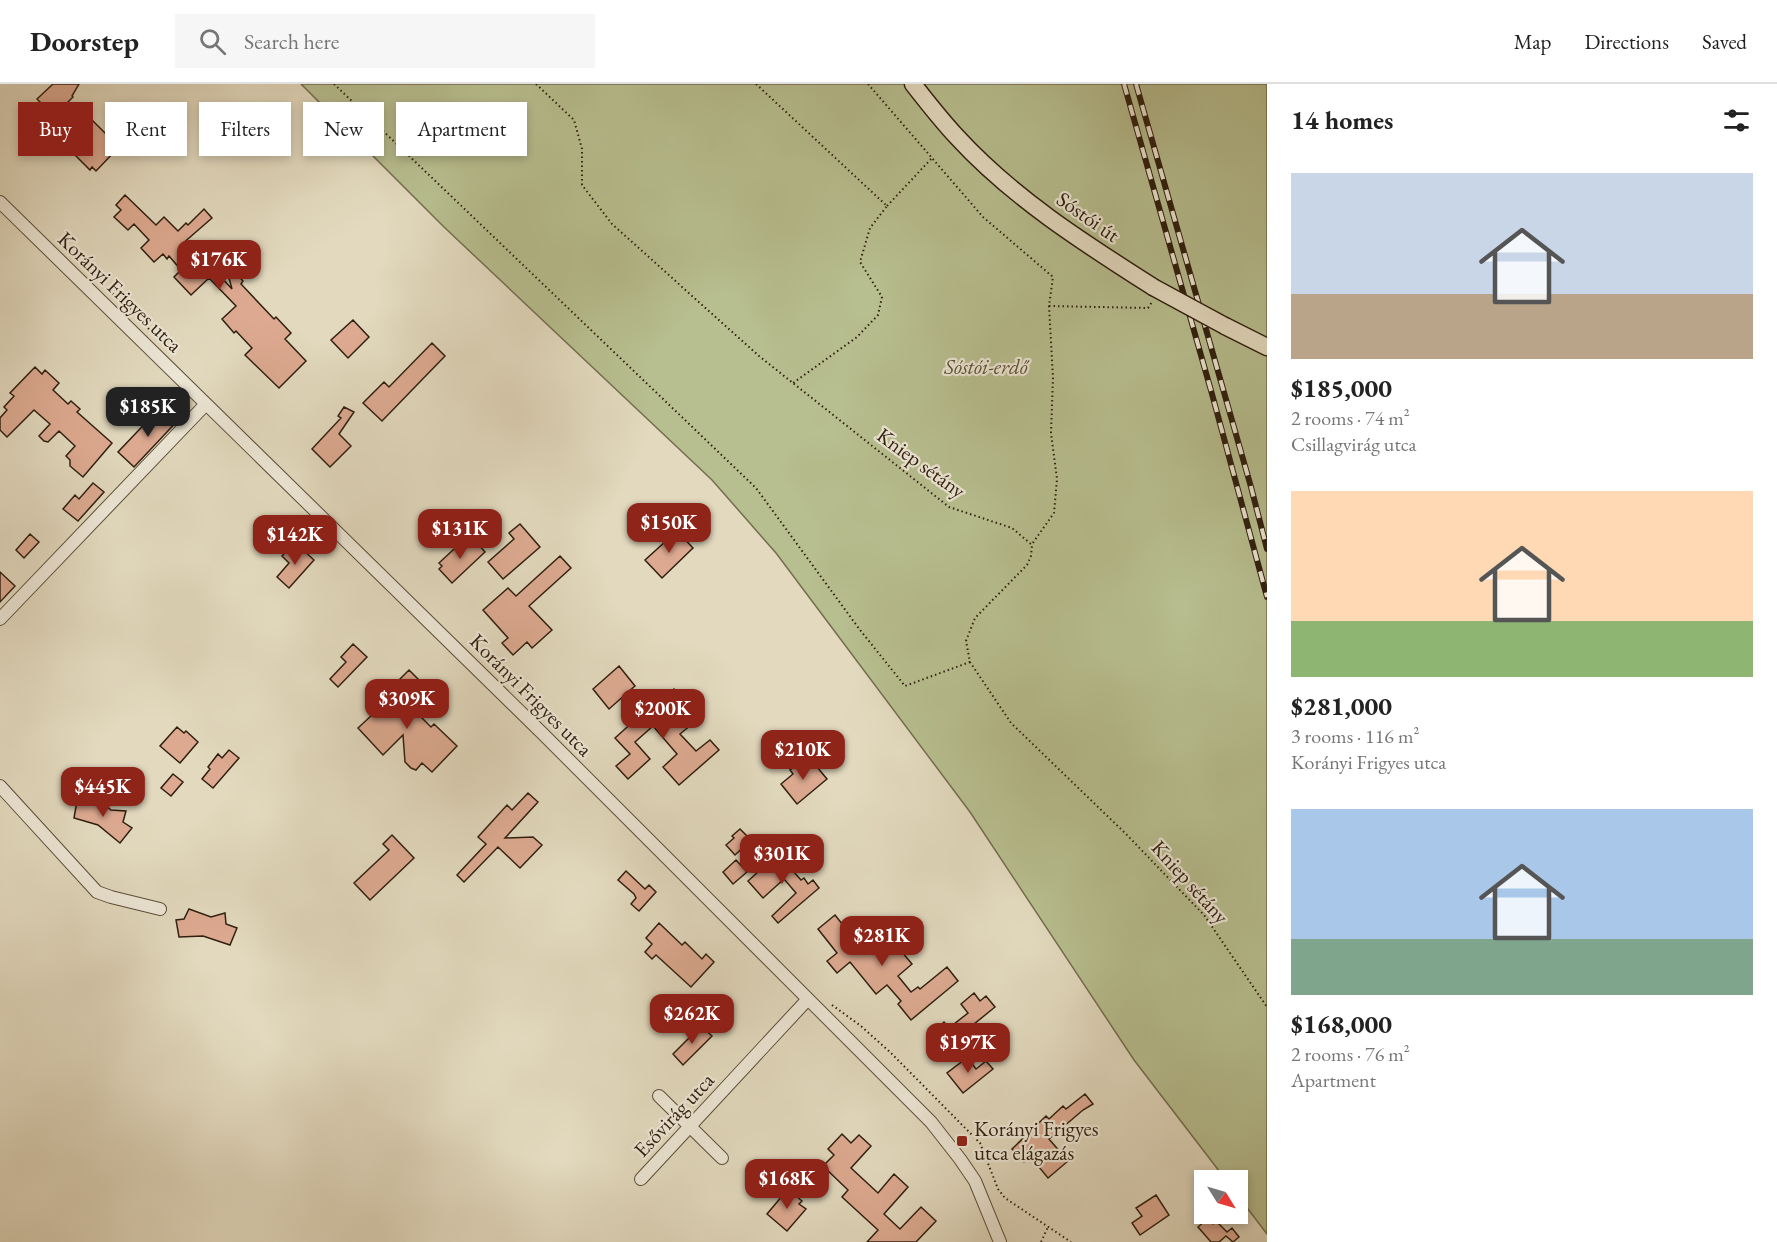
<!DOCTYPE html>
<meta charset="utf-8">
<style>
:root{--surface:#fff;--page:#f6f6f6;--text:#222;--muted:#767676;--line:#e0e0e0;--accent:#8f2418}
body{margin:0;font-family:"EB Garamond",serif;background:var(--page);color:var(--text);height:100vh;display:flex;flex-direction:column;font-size:22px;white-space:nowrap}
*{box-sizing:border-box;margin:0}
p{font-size:20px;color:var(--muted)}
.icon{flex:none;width:33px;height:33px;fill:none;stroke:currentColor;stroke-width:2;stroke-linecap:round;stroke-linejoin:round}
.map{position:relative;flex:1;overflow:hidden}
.panel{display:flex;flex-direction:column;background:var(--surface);width:510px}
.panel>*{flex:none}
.banner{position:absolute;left:18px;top:18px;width:570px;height:54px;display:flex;gap:12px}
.needle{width:39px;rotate:127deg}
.buttons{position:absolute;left:1194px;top:1086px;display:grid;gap:12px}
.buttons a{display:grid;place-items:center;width:54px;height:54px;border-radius:0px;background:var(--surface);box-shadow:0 3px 9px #0003;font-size:30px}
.price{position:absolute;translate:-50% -51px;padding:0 14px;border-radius:12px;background:var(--accent);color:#fff;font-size:20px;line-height:39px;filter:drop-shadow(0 2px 3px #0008)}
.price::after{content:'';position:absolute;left:50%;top:36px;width:18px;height:14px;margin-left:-9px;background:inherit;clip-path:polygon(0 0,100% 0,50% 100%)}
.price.on{background:#222;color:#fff}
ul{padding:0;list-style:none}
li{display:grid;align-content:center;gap:12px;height:318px;padding:0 24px}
li span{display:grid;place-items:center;height:186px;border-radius:0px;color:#555}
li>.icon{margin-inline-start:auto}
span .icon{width:108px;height:108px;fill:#fffc;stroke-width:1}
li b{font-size:26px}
h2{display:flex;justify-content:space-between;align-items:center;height:72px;padding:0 24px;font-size:26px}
.pill{padding:0 21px;border-radius:0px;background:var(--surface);box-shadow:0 3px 9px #0003;font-size:21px;line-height:54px}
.pill.on{background:var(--accent);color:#fff}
header{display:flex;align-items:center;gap:36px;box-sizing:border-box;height:84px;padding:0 30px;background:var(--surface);border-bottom:2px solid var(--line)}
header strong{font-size:28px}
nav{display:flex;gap:33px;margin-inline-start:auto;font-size:21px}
.search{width:420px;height:54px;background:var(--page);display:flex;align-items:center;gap:15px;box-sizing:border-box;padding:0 21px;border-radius:0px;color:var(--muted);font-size:22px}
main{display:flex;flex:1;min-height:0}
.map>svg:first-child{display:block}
</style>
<header>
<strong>Doorstep</strong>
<div class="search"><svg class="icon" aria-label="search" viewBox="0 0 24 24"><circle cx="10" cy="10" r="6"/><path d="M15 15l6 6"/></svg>Search here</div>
<nav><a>Map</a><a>Directions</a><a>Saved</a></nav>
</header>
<main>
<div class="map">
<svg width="1267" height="1158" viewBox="0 0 1267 1158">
<rect width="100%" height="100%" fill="#e2d9be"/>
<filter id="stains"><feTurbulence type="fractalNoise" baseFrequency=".00333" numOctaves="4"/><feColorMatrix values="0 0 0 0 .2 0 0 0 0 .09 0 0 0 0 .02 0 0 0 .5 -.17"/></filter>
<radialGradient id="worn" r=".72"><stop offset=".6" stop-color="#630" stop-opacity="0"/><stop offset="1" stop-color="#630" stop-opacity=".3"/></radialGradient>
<!-- green -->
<path fill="#b7be8f" stroke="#746e4f" stroke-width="1.5" d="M 301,0 L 1267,0 L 1267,1150 L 1238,1112 L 1238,1096 L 1226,1096 L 1134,976 L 970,728 L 776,469 L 712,396 L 444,143 Z"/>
<!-- building -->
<path fill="#ddaa91" stroke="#301f0f" stroke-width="1.5" d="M 53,0 L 79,0 L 72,12 L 73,13 L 54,32 L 37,15 Z
M 89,33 L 119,63 L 96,87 L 92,83 L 90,86 L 71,67 L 75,63 L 67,55 Z
M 125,111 L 156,141 L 164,133 L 178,147 L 186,139 L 188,141 L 204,125 L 212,134 L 181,161 L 194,175 L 200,170 L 232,205 L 221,165 L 223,161 L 228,159 L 234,163 L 234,170 L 225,177 L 243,197 L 241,200 L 274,235 L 276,233 L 291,249 L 285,255 L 306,277 L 279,304 L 245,271 L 252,264 L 236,247 L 234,249 L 222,235 L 236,222 L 209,194 L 191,211 L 174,193 L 181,186 L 169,172 L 167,175 L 163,170 L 154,178 L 141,164 L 149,156 L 134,140 L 128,146 L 114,133 L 121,126 L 116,121 Z
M 353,236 L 369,253 L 348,274 L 331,256 Z
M 432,259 L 445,272 L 382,337 L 363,319 L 384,298 L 389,303 Z
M 35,283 L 42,290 L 45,286 L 59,299 L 53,306 L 68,320 L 71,317 L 80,325 L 77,328 L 112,359 L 83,393 L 70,382 L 70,376 L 66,372 L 75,362 L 59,347 L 48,358 L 44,357 L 39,352 L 50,340 L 34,326 L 7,353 L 0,346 L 0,334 L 7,326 L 4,323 L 14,312 L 10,309 Z
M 344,323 L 354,328 L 339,350 L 351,362 L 330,383 L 312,365 L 341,334 L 338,332 Z
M 175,325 L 182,332 L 134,383 L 118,368 L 155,329 L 164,338 Z
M 93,399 L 104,408 L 78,437 L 63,425 L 75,411 L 79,415 Z
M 520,440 L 540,463 L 503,495 L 488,478 L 514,455 L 509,449 Z
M 677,447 L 693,464 L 662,494 L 645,476 Z
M 30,450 L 39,458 L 24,474 L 16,466 Z
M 467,453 L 476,463 L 479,461 L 485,468 L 452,499 L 439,485 L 442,482 L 439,479 Z
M 300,463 L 314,476 L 289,504 L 277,493 L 289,479 L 282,472 L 290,464 L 295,469 Z
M 560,472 L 571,484 L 529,522 L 552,546 L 532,564 L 527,558 L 513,571 L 502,559 L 508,554 L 483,526 L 508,504 L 516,512 Z
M 0,488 L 15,502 L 0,518 Z
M 353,560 L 367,573 L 338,603 L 330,595 L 346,578 L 341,573 Z
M 619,582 L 635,602 L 609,625 L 593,605 Z
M 409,586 L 420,597 L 402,614 L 431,643 L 434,640 L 457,662 L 432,688 L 422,679 L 416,686 L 411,684 L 405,678 L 403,651 L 383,671 L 358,644 L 387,617 L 386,616 L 402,599 L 399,596 Z
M 674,605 L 683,615 L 675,622 L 691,641 L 680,650 L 696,667 L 710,656 L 719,666 L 679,701 L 663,683 L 677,670 L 653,642 L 635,658 L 650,675 L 628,695 L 616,682 L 630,670 L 615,654 L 635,636 L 631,631 L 643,621 L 648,627 Z
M 177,643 L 184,649 L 186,647 L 198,658 L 180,679 L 160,662 Z
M 229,666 L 239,674 L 213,704 L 202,695 L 210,685 L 208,683 L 218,670 L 222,674 Z
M 812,677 L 827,695 L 797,720 L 781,700 L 793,690 L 790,686 L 800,678 L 804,684 Z
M 173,690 L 183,698 L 171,712 L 161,704 Z
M 528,709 L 538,718 L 505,754 L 533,753 L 542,761 L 520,784 L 498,763 L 464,798 L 457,791 L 486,760 L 478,753 L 507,721 L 512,726 Z
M 93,711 L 111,726 L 126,727 L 123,738 L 132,744 L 120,759 L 98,741 L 74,734 L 77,717 L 85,719 Z
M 740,745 L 751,756 L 735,771 L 726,761 L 734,754 L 732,752 Z
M 392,751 L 414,774 L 370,816 L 354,799 L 389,766 L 383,760 Z
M 778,770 L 801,796 L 804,794 L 808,800 L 813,796 L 819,804 L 778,839 L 772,832 L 796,809 L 784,795 L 763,814 L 748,797 Z
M 736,776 L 747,788 L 733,800 L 723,788 Z
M 626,787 L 645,805 L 649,801 L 656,808 L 639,827 L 631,820 L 636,814 L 634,810 L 618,796 Z
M 189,825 L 211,833 L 225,829 L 226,840 L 237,844 L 230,861 L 203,852 L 179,853 L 176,836 L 184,835 Z
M 835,831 L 854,855 L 865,846 L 880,864 L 901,867 L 912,880 L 898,892 L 911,908 L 918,903 L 920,905 L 947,883 L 958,897 L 911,936 L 898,920 L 901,917 L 887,901 L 876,910 L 850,878 L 837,889 L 827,877 L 837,869 L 818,845 Z
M 659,839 L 682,861 L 685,858 L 702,875 L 706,870 L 714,878 L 691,903 L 656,871 L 652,875 L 645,868 L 652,860 L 646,854 Z
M 974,909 L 980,917 L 986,912 L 995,923 L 942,966 L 930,951 L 944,938 L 949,944 L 968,929 L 961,920 Z
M 701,942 L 712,952 L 683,981 L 673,970 Z
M 964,976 L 967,980 L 970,977 L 976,985 L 986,977 L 993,985 L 963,1009 L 947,989 Z
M 1085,1010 L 1093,1020 L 1083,1026 L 1049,1055 L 1068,1077 L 1048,1094 L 1030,1072 L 1024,1078 L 1012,1065 L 1046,1032 L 1049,1035 L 1063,1022 L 1066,1025 Z
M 842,1050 L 851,1059 L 859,1051 L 871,1062 L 851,1084 L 878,1109 L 894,1090 L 908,1103 L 884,1130 L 900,1145 L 921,1123 L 936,1137 L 916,1158 L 867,1158 L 878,1146 L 842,1113 L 848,1106 L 823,1082 L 834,1071 L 828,1065 Z
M 781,1082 L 788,1089 L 776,1103 L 765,1093 L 771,1086 L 775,1089 Z
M 788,1105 L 802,1117 L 799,1120 L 806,1125 L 787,1147 L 767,1130 Z
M 1156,1111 L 1169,1131 L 1140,1151 L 1132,1139 L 1142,1132 L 1136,1124 Z
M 1208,1134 L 1213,1140 L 1216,1137 L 1227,1148 L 1232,1144 L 1239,1153 L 1233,1158 L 1226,1152 L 1219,1158 L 1211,1158 L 1198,1143 Z"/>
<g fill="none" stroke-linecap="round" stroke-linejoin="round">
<defs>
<path id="minor" d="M 0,118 L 543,650 L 931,1038 L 960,1075 L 975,1097 L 1000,1158
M 0,535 L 206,320
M 0,702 L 97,808 L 111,813 L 160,825
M 659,1012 L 722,1074
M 641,1095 L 808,915"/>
<path id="major" d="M 913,0 C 927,18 941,36 957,53 C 1013,114 1084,159 1153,203
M 1225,242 L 1267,263"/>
</defs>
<!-- minor casing -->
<use href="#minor" stroke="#5c4e3b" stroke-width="14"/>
<!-- major casing -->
<use href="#major" stroke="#301f0f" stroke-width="19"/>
<!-- path -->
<path stroke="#301f0f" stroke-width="2" stroke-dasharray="1.5 3" stroke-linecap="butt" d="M 334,0 L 756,404 L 860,546 L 905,602 L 970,578
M 536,0 L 574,36 L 582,65 L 582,101 L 612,140 L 759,272 L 949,423 L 1012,444 L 1032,461 L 1031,472 L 1027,481 L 975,534 L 966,557 L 970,578 L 1011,639 L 1126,750 L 1204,831 L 1267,923
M 756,0 L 887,122 L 870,144 L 860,178 L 882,213 L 878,231 L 857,253 L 793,299
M 868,0 L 983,133 L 1053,193 L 1049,222 L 1053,294 L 1051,349 L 1057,395 L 1054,429 L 1032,460
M 887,122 L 932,74
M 109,207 L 132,226 L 156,253
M 1049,222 L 1148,224 L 1152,218
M 832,921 L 861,942 L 890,968 L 980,1059 L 998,1105 L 1005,1114 L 1071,1158
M 1041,1158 L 1048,1143"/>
<!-- minor -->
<use href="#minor" stroke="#ece6d5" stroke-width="12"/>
<!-- major -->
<use href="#major" stroke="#e2d9be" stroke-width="16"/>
<defs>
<path id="rail" d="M 1124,0 L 1212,310 L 1267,513
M 1136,0 L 1251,403 L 1267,465"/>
</defs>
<!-- rail casing -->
<use href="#rail" stroke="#301f0f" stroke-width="6"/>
<!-- rail -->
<use href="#rail" stroke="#ece6d5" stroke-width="4" stroke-dasharray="11" stroke-linecap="butt"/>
<defs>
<path id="major-bridge" d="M 1153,203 L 1225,242"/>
</defs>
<!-- major-bridge casing -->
<use href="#major-bridge" stroke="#301f0f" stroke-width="19" stroke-linecap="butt"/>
<!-- major-bridge -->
<use href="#major-bridge" stroke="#e2d9be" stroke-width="16"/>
</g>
<!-- markers -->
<rect fill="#8f2418" stroke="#ece6d5" stroke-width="2" x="956" y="1051" width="12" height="12" rx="3"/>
<g text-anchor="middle" stroke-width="4.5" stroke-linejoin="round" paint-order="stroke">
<!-- street labels -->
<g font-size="21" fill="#301f0f" stroke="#ece6d5">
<text transform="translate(1088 133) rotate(35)" y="7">Sóstói út</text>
<text transform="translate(120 208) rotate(44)" y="7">Korányi Frigyes utca</text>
<text transform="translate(921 379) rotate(36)" y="7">Kniep sétány</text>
<text transform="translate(531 611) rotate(45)" y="7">Korányi Frigyes utca</text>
<text transform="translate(1190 798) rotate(48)" y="7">Kniep sétány</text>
<text transform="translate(674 1031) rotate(-47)" y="7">Esővirág utca</text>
</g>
<!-- park labels -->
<g font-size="21" font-style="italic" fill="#584f35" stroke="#ece6d5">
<text x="986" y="290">Sóstói-erdő</text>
</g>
<!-- poi labels -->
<g font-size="21" fill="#301f0f" stroke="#ece6d5" text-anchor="start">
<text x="974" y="1052">Korányi Frigyes<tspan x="974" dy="24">utca elágazás</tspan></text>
</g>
</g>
<rect width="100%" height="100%" filter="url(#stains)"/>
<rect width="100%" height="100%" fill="url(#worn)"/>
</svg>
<div class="buttons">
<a><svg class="needle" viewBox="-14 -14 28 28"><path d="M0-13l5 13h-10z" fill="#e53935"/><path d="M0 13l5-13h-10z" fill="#767676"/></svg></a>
</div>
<b class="price" style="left:219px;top:207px">$176K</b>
<b class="price on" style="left:148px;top:354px">$185K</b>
<b class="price" style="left:669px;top:470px">$150K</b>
<b class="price" style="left:460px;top:476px">$131K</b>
<b class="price" style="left:295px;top:482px">$142K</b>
<b class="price" style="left:407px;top:646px">$309K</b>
<b class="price" style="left:663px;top:656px">$200K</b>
<b class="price" style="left:803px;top:697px">$210K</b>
<b class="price" style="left:103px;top:734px">$445K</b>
<b class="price" style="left:782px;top:801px">$301K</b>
<b class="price" style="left:882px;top:883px">$281K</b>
<b class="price" style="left:692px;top:961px">$262K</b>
<b class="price" style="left:968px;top:990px">$197K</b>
<b class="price" style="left:787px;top:1126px">$168K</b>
<div class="banner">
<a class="pill on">Buy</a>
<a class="pill">Rent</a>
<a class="pill">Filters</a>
<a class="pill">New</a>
<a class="pill">Apartment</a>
</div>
</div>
<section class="panel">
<h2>14 homes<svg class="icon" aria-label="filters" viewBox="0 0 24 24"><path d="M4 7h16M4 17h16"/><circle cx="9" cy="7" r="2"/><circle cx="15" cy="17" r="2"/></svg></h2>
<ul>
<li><span style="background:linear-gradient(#c9d6e8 65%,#b9a48a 0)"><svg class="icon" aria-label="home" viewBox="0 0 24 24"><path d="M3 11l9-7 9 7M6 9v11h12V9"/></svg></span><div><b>$185,000</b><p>2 rooms · 74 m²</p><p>Csillagvirág utca</p></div></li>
<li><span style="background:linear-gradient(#ffd9b3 70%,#8fb573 0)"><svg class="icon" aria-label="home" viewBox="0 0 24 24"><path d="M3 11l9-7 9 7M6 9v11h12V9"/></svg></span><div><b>$281,000</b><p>3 rooms · 116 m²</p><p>Korányi Frigyes utca</p></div></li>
<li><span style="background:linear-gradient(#a9c7e8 70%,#7fa58c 0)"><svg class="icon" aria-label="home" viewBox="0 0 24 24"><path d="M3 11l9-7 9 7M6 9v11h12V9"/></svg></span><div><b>$168,000</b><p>2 rooms · 76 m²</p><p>Apartment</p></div></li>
</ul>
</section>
</main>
